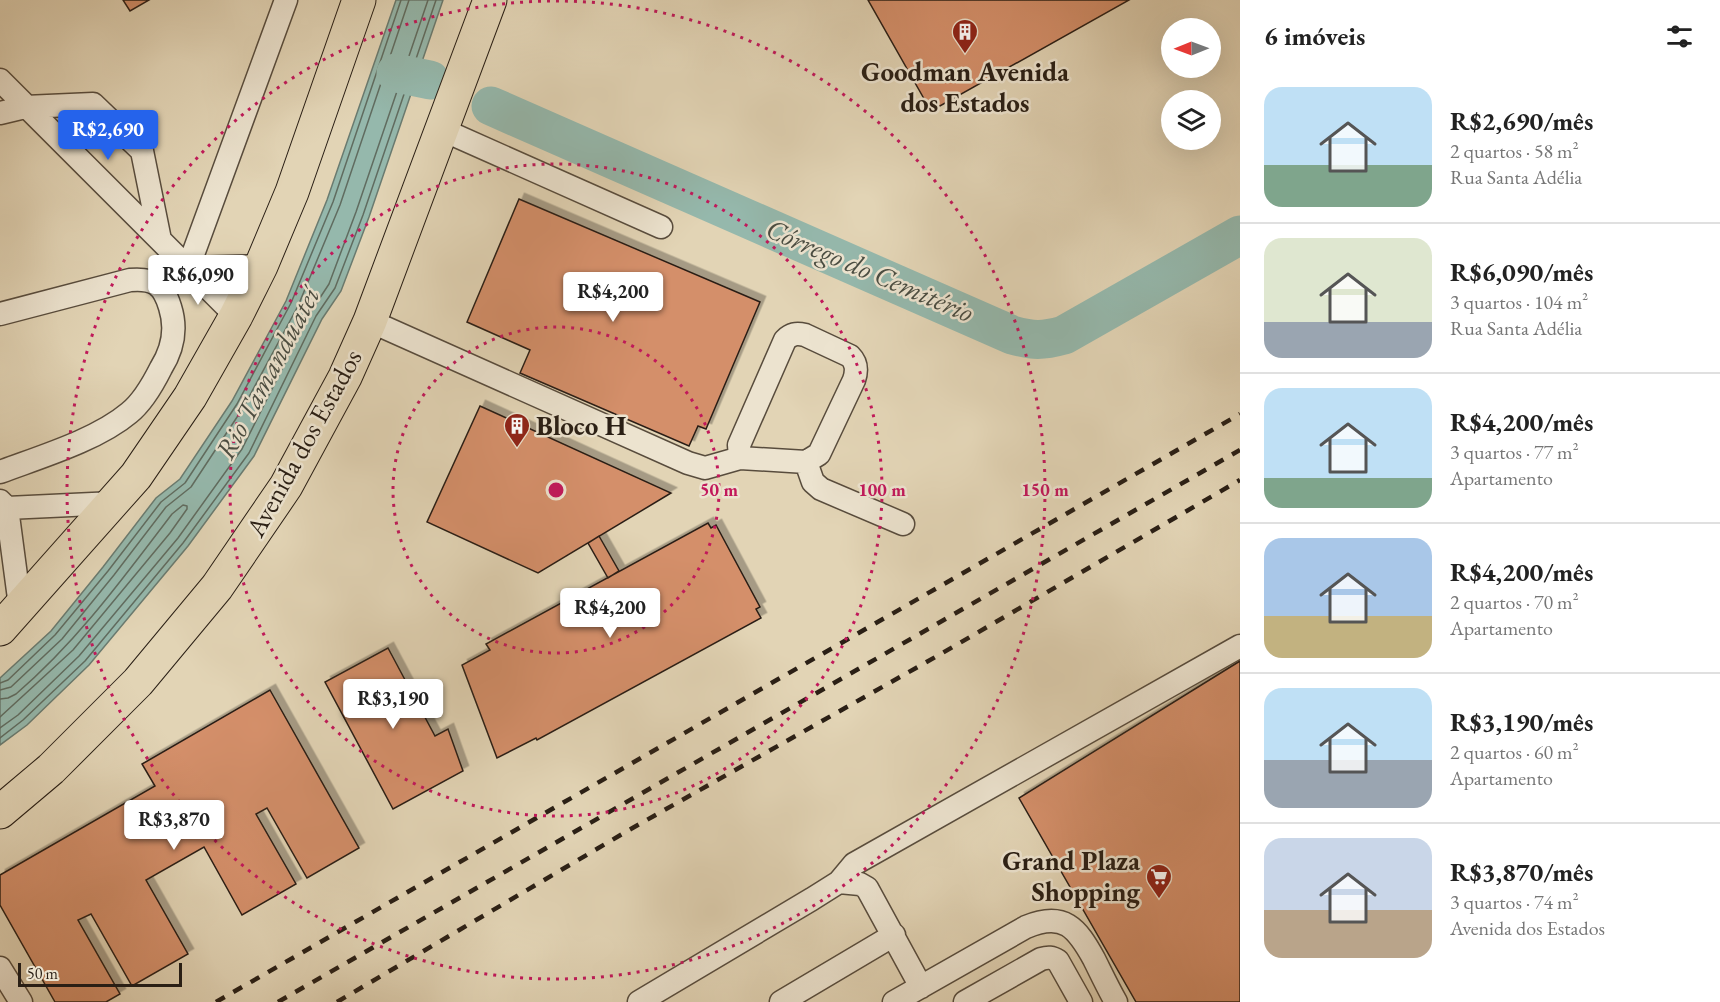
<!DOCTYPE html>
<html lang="pt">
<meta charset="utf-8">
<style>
:root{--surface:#fff;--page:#f2f2f2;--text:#222;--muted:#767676;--line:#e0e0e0;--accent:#2563eb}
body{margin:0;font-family:"EB Garamond",serif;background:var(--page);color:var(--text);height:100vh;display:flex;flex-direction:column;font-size:22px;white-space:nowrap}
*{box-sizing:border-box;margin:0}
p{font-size:20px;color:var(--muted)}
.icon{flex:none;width:33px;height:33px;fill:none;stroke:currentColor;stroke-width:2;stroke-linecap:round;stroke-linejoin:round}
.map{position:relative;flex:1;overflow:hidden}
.side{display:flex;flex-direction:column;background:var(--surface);width:480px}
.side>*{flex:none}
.needle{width:39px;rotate:269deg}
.buttons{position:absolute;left:1161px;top:18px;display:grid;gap:12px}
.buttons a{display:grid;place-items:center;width:60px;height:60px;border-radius:50%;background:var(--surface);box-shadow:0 6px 24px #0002;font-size:30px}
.scale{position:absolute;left:18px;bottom:15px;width:164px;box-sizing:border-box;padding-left:6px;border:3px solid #2a1f15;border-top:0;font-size:16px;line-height:21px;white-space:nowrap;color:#2a1f15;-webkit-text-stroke:4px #ece3cf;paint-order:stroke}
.price{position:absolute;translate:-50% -51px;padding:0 14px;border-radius:6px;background:#fff;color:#222;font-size:20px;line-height:39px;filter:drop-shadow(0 2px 3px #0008)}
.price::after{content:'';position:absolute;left:50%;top:36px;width:18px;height:14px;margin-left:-9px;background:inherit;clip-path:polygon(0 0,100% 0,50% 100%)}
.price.on{background:var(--accent);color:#fff}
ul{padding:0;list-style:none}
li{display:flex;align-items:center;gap:18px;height:150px;padding:0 24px}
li+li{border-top:2px solid var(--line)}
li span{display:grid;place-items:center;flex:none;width:168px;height:120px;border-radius:18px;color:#555}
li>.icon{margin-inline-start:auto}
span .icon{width:72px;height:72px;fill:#fffc;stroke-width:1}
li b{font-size:26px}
h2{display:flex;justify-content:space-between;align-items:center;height:72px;padding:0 24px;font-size:26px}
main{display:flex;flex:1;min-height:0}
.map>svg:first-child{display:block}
</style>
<main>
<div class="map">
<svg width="1240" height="1002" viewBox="0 0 1240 1002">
<defs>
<filter id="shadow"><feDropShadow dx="5.5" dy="-5.5" stdDeviation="0" flood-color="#0004"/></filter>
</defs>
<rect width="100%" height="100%" fill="#e2d4b5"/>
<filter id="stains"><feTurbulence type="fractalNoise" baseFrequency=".00333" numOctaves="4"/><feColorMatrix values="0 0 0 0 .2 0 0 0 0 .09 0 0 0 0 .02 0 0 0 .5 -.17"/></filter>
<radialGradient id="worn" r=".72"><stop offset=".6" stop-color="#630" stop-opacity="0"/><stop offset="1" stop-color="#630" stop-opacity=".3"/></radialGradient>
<!-- water -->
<path fill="#95b8ac" stroke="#6a7b70" stroke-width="1.5" d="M 396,0 L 443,0 L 369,217 L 341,291 L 322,319 L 254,456 L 188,546 L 89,665 L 27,725 L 0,745 L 0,678 L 51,631 L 103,567 L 156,498 L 180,479 L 232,401 L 286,301 L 327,200 Z"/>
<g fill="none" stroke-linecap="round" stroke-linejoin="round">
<!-- shore -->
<path stroke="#606c60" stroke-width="1.5" d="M 0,683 L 8,680 L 55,635 L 108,571 L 161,502 L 185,483 L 237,404 L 291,303 L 333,202 L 401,0
M 0,690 L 11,687 L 62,639 L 114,575 L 166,507 L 191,487 L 243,408 L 298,306 L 340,205 L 409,0
M 0,699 L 8,698 L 16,694 C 77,642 124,577 172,514 L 183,505 L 187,506 L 187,509 L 170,533 L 73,650 L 0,717
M 0,728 L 18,715 L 79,656 L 178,538 L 242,449 L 310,313 L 329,284 L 356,212 L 428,0
M 0,738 L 23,720 L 85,661 L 183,543 L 249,453 L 316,316 L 335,288 L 363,215 L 436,0"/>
<!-- river -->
<path stroke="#95b8ac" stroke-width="39" d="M 396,73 L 430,80
M 491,106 L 1012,335 C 1034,341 1042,341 1064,335 L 1240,235"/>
</g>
<!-- building -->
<path fill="#d48f6b" stroke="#2a1f15" stroke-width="1.5" filter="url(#shadow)" d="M 123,0 L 149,0 L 130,11 Z
M 868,0 L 1129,0 L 931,111 Z
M 519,199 L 760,302 L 706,429 L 698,426 L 689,446 L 520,373 L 530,350 L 467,322 Z
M 480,406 L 671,493 L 538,573 L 427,522 Z
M 708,523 L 711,528 L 716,525 L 760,607 L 756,609 L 761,618 L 537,740 L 536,738 L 497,758 L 462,665 L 490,650 L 486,644 Z
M 599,536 L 619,571 L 608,578 L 588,543 Z
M 388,648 L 435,736 L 448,729 L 463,771 L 393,809 L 325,682 Z
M 1240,661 L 1240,1002 L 1136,1002 L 1019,798 Z
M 270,690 L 359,848 L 307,878 L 267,808 L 256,814 L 296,884 L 242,915 L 204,847 L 146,880 L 188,954 L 132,986 L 91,914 L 78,920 L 120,994 L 106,1002 L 55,1002 L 0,905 L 0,875 L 155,786 L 142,764 Z"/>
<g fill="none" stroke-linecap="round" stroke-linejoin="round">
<defs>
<path id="minor" d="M 0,80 L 236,316
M 0,113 L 25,107 L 93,104 L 142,151 L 160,240
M 443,130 L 661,227
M 188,268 L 286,0
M 188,268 L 261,266
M 0,314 L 130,280 C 154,278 163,284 170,307 C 177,329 173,349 161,368 C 153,384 143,402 129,413 C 97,440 40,457 0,472
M 370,321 L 688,463 L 705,468 L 740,458 L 806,462 L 819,454 L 854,380 C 857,371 857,363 850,356 L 805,335 C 796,333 791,334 785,340 L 739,445 L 740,458
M 806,462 L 813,482 L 821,489 L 903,524
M 0,501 L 7,508 L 20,606
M 7,508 L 114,503
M 839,882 L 854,864 L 1240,646
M 0,968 L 21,1002
M 639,1002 L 812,899 L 839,882 L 860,884 L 867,888 L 921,987
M 781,1002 L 894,935
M 894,1002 L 1026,927 C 1064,911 1077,928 1094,959 C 1101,973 1108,988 1116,1002
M 965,1002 L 1041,959 C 1048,957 1052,957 1058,961 L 1081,1002"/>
<path id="highway" d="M 0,629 L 136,476 L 190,397 L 236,316 L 261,266 L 292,192 L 359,0
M 0,812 L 51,769 L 138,682 L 217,587 L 286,486 L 345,377 L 370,321 L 490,0"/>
</defs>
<!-- minor casing -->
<use href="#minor" stroke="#584c3d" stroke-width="25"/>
<!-- highway casing -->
<use href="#highway" stroke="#2a1f15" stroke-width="35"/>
<!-- minor -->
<use href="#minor" stroke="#ece3cf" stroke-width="22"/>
<!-- highway -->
<use href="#highway" stroke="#e2d4b5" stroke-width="33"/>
<!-- rail -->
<path stroke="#2a1f15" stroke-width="4.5" stroke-dasharray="10 10" stroke-linecap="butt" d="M 216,1002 L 1240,414
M 278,1002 L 1240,450
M 337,1002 L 629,830 L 939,655 L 1240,480"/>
</g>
<!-- distance rings -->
<g fill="none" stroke="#c2185b" stroke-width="3" stroke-dasharray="3 6">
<circle cx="556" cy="490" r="163"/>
<circle cx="556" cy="490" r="326"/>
<circle cx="556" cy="490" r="489"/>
</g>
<!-- icons -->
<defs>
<symbol id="building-pin" viewBox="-11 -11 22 30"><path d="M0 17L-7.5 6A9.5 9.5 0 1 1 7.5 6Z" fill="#8f2418" stroke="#ece3cf"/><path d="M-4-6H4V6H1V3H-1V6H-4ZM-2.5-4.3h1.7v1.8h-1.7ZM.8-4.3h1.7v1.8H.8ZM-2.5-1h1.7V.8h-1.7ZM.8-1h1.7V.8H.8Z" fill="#fff"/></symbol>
<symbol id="supermarket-pin" viewBox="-11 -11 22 30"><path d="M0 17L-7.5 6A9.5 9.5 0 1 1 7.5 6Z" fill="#8f2418" stroke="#ece3cf"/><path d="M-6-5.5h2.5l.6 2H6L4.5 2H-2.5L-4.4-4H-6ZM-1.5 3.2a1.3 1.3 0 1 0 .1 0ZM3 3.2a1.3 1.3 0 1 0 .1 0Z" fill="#fff"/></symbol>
</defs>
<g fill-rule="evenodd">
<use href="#building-pin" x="950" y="17" width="30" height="40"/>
<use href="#building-pin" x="502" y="411" width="30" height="40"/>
<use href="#supermarket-pin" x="1144" y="862" width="30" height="40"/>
</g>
<g text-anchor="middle" stroke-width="5" stroke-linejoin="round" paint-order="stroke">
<!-- poi labels -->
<g font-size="27" font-weight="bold" fill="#2a1f15" stroke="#ece3cf">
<text x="965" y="81">Goodman Avenida<tspan x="965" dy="31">dos Estados</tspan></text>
<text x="536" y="435" text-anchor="start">Bloco H</text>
<text x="1140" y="870" text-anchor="end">Grand Plaza<tspan x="1140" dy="31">Shopping</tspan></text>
</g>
<!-- street labels -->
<g font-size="27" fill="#2a1f15" stroke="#ece3cf">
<text transform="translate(304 443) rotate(-61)" y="9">Avenida dos Estados</text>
</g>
<!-- water labels -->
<g font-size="28" font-style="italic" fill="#4a4d42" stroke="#ece3cf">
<text transform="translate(870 270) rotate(23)" y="10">Córrego do Cemitério</text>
<text transform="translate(267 373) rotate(-62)" y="10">Rio Tamanduateí</text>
</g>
</g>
<circle cx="556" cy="490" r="9" fill="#c2185b" stroke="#ece3cf" stroke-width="3"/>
<g font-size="18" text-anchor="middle" font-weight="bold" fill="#c2185b" stroke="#ece3cf" stroke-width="5" stroke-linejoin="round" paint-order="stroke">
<text x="719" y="496">50 m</text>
<text x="882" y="496">100 m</text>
<text x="1045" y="496">150 m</text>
</g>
<rect width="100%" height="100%" filter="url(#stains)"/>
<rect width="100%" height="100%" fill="url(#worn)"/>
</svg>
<div class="buttons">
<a><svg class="needle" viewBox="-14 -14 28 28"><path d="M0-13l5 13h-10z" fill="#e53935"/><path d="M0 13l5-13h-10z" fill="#767676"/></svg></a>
<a><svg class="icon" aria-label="layers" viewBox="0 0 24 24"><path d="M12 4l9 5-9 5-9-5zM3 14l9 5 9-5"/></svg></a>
</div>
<div class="scale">50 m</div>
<b class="price on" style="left:108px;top:161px">R$2,690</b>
<b class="price" style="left:198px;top:306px">R$6,090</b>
<b class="price" style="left:613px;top:323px">R$4,200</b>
<b class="price" style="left:610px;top:639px">R$4,200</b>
<b class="price" style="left:393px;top:730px">R$3,190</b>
<b class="price" style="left:174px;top:851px">R$3,870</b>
</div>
<section class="side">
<h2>6 imóveis<svg class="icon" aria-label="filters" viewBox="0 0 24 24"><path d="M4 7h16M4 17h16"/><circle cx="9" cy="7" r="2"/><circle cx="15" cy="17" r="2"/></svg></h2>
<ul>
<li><span style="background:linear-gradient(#bfe0f5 65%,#7fa58c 0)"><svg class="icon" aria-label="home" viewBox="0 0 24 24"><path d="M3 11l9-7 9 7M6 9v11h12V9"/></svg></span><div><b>R$2,690/mês</b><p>2 quartos · 58 m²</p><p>Rua Santa Adélia</p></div></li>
<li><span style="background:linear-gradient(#dfe7d0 70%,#9aa5b1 0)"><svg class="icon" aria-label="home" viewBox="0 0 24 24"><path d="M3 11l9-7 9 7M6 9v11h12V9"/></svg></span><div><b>R$6,090/mês</b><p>3 quartos · 104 m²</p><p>Rua Santa Adélia</p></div></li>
<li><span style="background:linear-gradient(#bfe0f5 75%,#7fa58c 0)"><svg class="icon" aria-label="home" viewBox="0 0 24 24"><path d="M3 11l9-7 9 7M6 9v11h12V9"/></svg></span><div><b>R$4,200/mês</b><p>3 quartos · 77 m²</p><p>Apartamento</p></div></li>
<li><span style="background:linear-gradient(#a9c7e8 65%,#c2b280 0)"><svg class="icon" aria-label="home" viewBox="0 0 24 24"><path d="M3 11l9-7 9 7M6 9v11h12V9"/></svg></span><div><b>R$4,200/mês</b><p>2 quartos · 70 m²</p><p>Apartamento</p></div></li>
<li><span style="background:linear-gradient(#bfe0f5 60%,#9aa5b1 0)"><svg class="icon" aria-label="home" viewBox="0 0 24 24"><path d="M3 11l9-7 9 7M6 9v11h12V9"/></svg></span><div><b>R$3,190/mês</b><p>2 quartos · 60 m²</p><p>Apartamento</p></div></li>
<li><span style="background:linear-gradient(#c9d6e8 60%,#b9a48a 0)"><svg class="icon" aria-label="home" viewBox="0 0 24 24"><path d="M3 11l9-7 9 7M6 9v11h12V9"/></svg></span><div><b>R$3,870/mês</b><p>3 quartos · 74 m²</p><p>Avenida dos Estados</p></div></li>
</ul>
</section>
</main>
